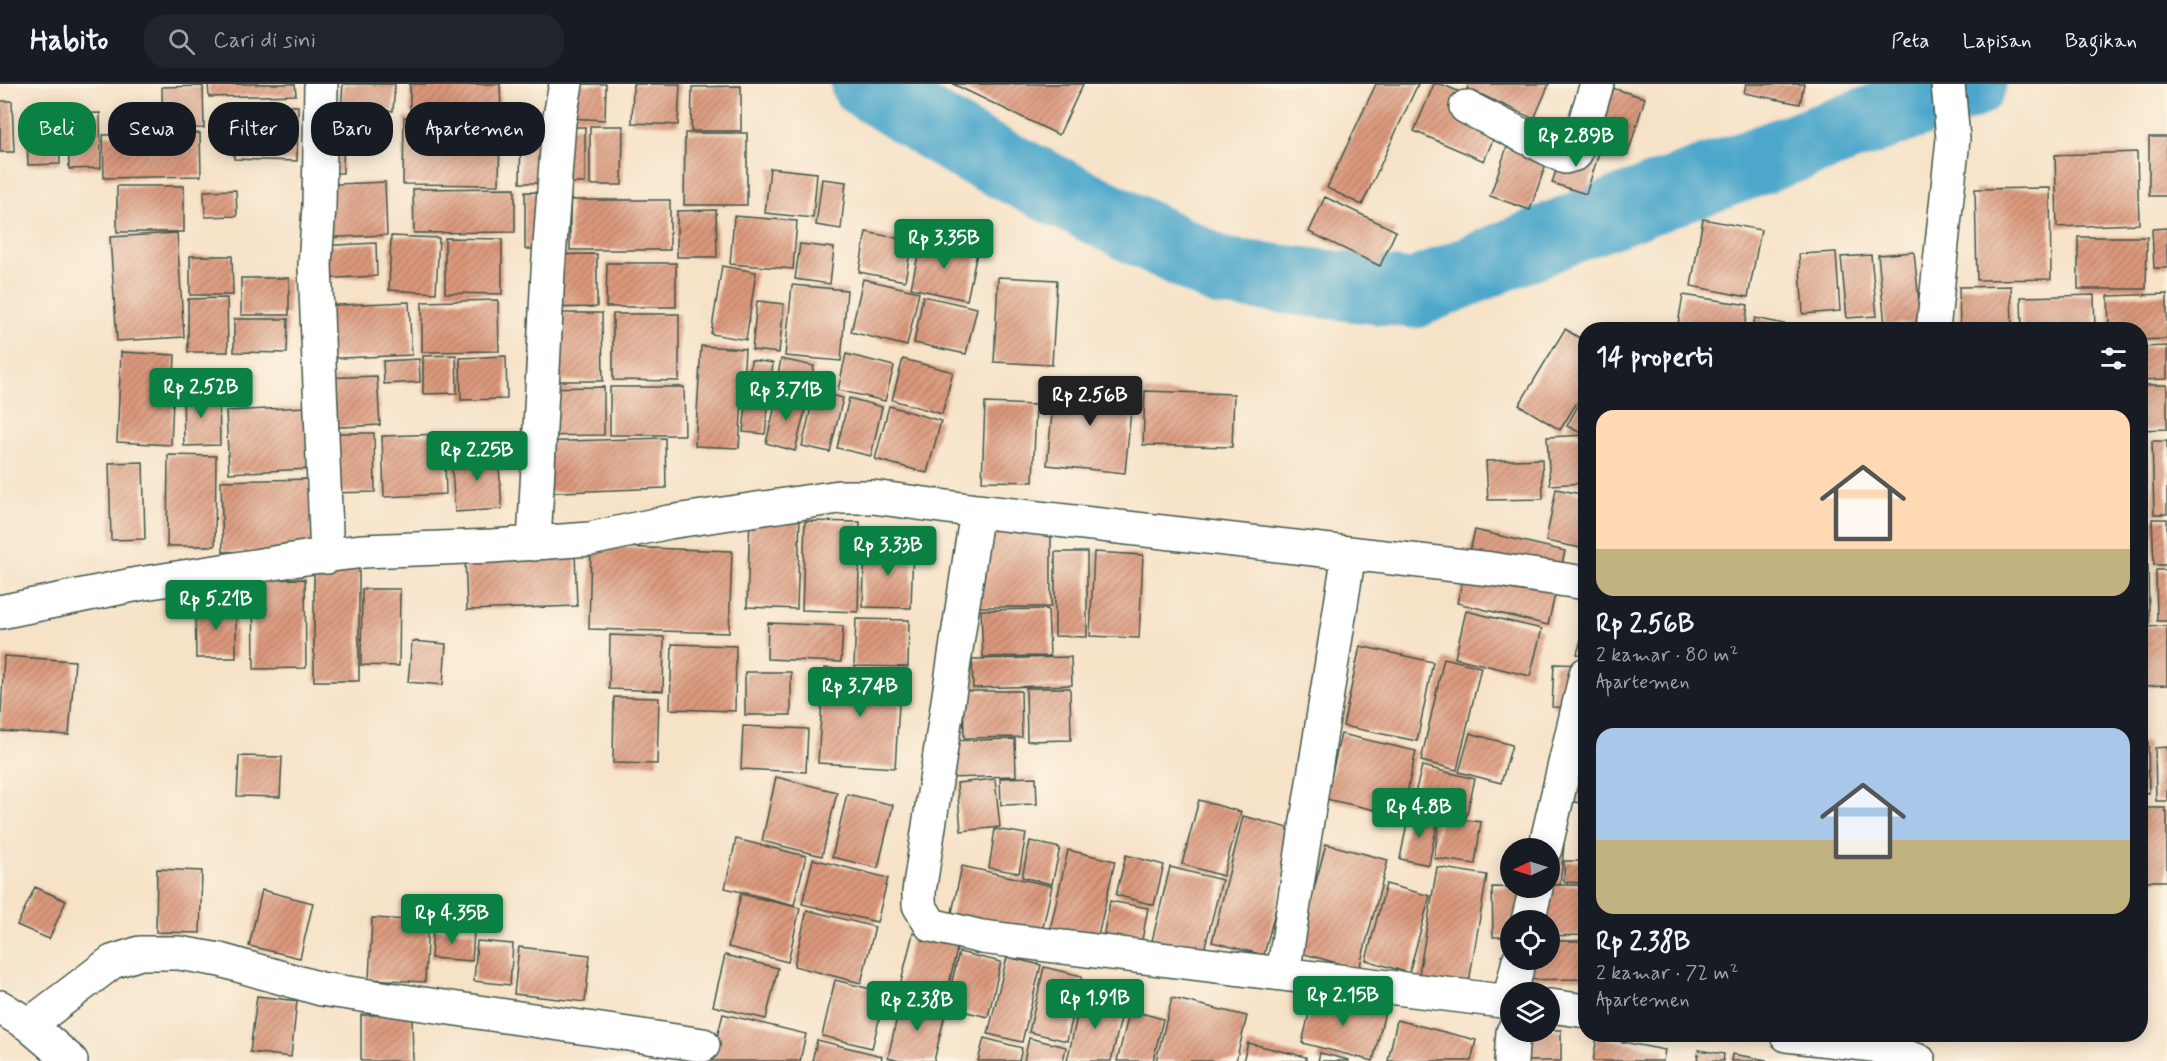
<!DOCTYPE html>
<html lang="id">
<meta charset="utf-8">
<style>
:root{--surface:#171b24;--page:#20242c;--text:#f1f3f6;--muted:#9ea1a6;--line:#363941;--accent:#0b8043}
body{margin:0;font-family:Mynerve,sans-serif;background:var(--page);color:var(--text);height:100vh;display:flex;flex-direction:column;font-size:22px;white-space:nowrap}
*{box-sizing:border-box;margin:0}
p{font-size:20px;color:var(--muted)}
.icon{flex:none;width:33px;height:33px;fill:none;stroke:currentColor;stroke-width:2;stroke-linecap:round;stroke-linejoin:round}
.map{position:relative;flex:1;overflow:hidden}
.sheet{position:absolute;left:1578px;top:238px;width:570px;height:720px;display:flex;flex-direction:column;background:var(--surface);border-radius:24px;box-shadow:0 3px 15px #0003}
.sheet>*{flex:none}
.banner{position:absolute;left:18px;top:18px;width:570px;height:54px;display:flex;gap:12px}
.needle{width:39px;rotate:266deg}
.fabs{position:absolute;left:1500px;top:754px;display:grid;gap:12px}
.fabs a{display:grid;place-items:center;width:60px;height:60px;border-radius:50%;background:var(--surface);box-shadow:0 3px 15px #0003;font-size:30px}
.price{position:absolute;translate:-50% -51px;padding:0 14px;border-radius:6px;background:var(--accent);color:#fff;font-size:20px;line-height:39px;filter:drop-shadow(0 2px 3px #0008)}
.price::after{content:'';position:absolute;left:50%;top:36px;width:18px;height:14px;margin-left:-9px;background:inherit;clip-path:polygon(0 0,100% 0,50% 100%)}
.price.selected{background:#222;color:#fff}
ul{padding:0;list-style:none}
li{display:grid;align-content:center;gap:12px;height:318px;padding:0 18px}
li span{display:grid;place-items:center;height:186px;border-radius:18px;color:#555}
li>.icon{margin-inline-start:auto}
span .icon{width:108px;height:108px;fill:#fffc;stroke-width:1}
li b{font-size:26px}
h2{display:flex;justify-content:space-between;align-items:center;height:72px;padding:0 18px;font-size:26px}
.tag{padding:0 21px;border-radius:24px;background:var(--surface);box-shadow:0 3px 15px #0003;font-size:21px;line-height:54px}
.tag.selected{background:var(--accent);color:#fff}
header{display:flex;align-items:center;gap:36px;box-sizing:border-box;height:84px;padding:0 30px;background:var(--surface);border-bottom:2px solid var(--line)}
header strong{font-size:28px}
nav{display:flex;gap:33px;margin-inline-start:auto;font-size:21px}
.search{width:420px;height:54px;background:var(--page);display:flex;align-items:center;gap:15px;box-sizing:border-box;padding:0 21px;border-radius:24px;color:var(--muted);font-size:22px}
.map>svg:first-child{display:block}
</style>
<header>
<strong>Habito</strong>
<div class="search"><svg class="icon" aria-label="search" viewBox="0 0 24 24"><circle cx="10" cy="10" r="6"/><path d="M15 15l6 6"/></svg>Cari di sini</div>
<nav><a>Peta</a><a>Lapisan</a><a>Bagikan</a></nav>
</header>
<div class="map">
<svg width="2167" height="977" viewBox="0 0 2167 977">
<defs>
<pattern id="building-hatch" width="6" height="6" patternUnits="userSpaceOnUse" patternTransform="scale(1.5)"><rect width="6" height="6" fill="#db987b"/><path d="M-1 1l2-2M0 6l6-6M5 7l2-2" fill="none" stroke="#b17d66"/></pattern>
</defs>
<rect width="100%" height="100%" fill="#fcf5e5"/>
<filter id="ink" filterUnits="userSpaceOnUse"><feTurbulence type="fractalNoise" baseFrequency=".0167" numOctaves="2"/><feDisplacementMap in="SourceGraphic" scale="12" xChannelSelector="R" yChannelSelector="G"/><feConvolveMatrix kernelMatrix="1 2 1 2 8 2 1 2 1" color-interpolation-filters="sRGB"/></filter>
<filter id="wash" filterUnits="userSpaceOnUse"><feTurbulence type="fractalNoise" baseFrequency=".008" numOctaves="4" result="noise"/><feDisplacementMap in="SourceGraphic" scale="24" xChannelSelector="R" yChannelSelector="G"/><feGaussianBlur stdDeviation="1.35" result="paint"/><feColorMatrix in="noise" values="0 0 0 0 0 0 0 0 0 0 0 0 0 0 0 0 0 1.4 0 .05"/><feComposite in="paint" operator="in"/></filter>
<g filter="url(#wash)">
<rect width="100%" height="100%" fill="#f6e2c7"/>
<g fill="none" stroke-linecap="round" stroke-linejoin="round">
<!-- river -->
<path stroke="#4ea7cb" stroke-width="69" d="M 865,0 L 967,63 L 1221,188 L 1413,210 L 1583,140 L 1972,0"/>
</g>
<g id="blocks">
<!-- building -->
<path fill="url(#building-hatch)" d="M 208,0 L 295,0 L 296,11 L 209,13 Z
M 343,0 L 395,0 L 393,27 L 341,25 Z
M 410,0 L 500,0 L 501,28 L 410,29 Z
M 549,0 L 606,0 L 605,36 L 548,33 Z
M 633,0 L 680,0 L 678,41 L 632,39 Z
M 953,0 L 1083,0 L 1059,51 Z
M 1376,0 L 1418,0 L 1362,121 L 1327,104 Z
M 1434,0 L 1441,0 L 1505,27 L 1484,77 L 1414,47 Z
M 1469,0 L 1549,0 L 1534,35 L 1467,4 Z
M 1599,0 L 1645,14 L 1628,70 L 1570,53 Z
M 1746,0 L 1804,0 L 1800,20 L 1744,9 Z
M 203,2 L 204,44 L 163,45 L 162,3 Z
M 741,2 L 741,47 L 691,47 L 692,3 Z
M 0,17 L 12,17 L 14,68 L 0,68 Z
M 235,21 L 298,22 L 297,77 L 234,75 Z
M 26,26 L 58,26 L 60,80 L 28,81 Z
M 305,28 L 344,29 L 343,89 L 304,88 Z
M 100,29 L 101,84 L 69,85 L 68,30 Z
M 404,33 L 500,34 L 499,101 L 403,100 Z
M 590,42 L 623,42 L 622,101 L 590,101 Z
M 521,43 L 585,43 L 585,99 L 520,99 Z
M 200,49 L 201,92 L 104,94 L 103,51 Z
M 685,49 L 747,49 L 747,121 L 684,121 Z
M 2149,53 L 2167,53 L 2167,112 L 2149,112 Z
M 1565,58 L 1599,69 L 1586,110 L 1552,99 Z
M 1507,63 L 1547,77 L 1530,126 L 1490,112 Z
M 2137,68 L 2139,140 L 2057,143 L 2055,71 Z
M 770,84 L 817,89 L 813,134 L 765,129 Z
M 822,95 L 846,98 L 841,145 L 816,141 Z
M 385,98 L 387,151 L 318,154 L 316,101 Z
M 117,102 L 184,102 L 184,148 L 117,148 Z
M 515,104 L 515,148 L 414,149 L 413,105 Z
M 2050,104 L 2051,195 L 1977,196 L 1975,105 Z
M 236,106 L 237,132 L 205,133 L 204,107 Z
M 525,108 L 566,109 L 565,166 L 525,165 Z
M 1325,113 L 1396,147 L 1380,182 L 1309,148 Z
M 570,116 L 670,116 L 670,166 L 570,166 Z
M 716,126 L 717,173 L 677,173 L 677,127 Z
M 734,132 L 797,137 L 793,185 L 730,180 Z
M 1703,135 L 1761,146 L 1748,213 L 1691,202 Z
M 2167,144 L 2167,184 L 2154,184 L 2152,145 Z
M 866,148 L 912,157 L 905,197 L 859,188 Z
M 177,149 L 184,253 L 117,257 L 110,153 Z
M 391,152 L 439,154 L 436,209 L 389,206 Z
M 2078,153 L 2147,153 L 2146,205 L 2078,205 Z
M 445,154 L 502,155 L 502,210 L 445,209 Z
M 921,157 L 977,169 L 967,216 L 911,204 Z
M 376,159 L 377,192 L 317,195 L 316,162 Z
M 800,160 L 834,164 L 830,200 L 795,195 Z
M 1836,168 L 1840,227 L 1803,230 L 1799,170 Z
M 1914,168 L 1921,238 L 1885,241 L 1878,171 Z
M 597,170 L 597,223 L 536,224 L 535,171 Z
M 1871,171 L 1877,232 L 1847,234 L 1841,173 Z
M 190,172 L 232,172 L 233,211 L 190,211 Z
M 607,179 L 676,179 L 676,223 L 606,223 Z
M 722,182 L 756,188 L 746,256 L 711,250 Z
M 998,193 L 1057,196 L 1052,281 L 994,278 Z
M 241,194 L 289,194 L 289,231 L 241,231 Z
M 863,195 L 919,208 L 907,262 L 851,248 Z
M 792,201 L 847,206 L 841,277 L 785,272 Z
M 2011,202 L 2012,246 L 1960,246 L 1959,203 Z
M 2167,210 L 2167,255 L 2140,256 L 2140,246 L 2109,246 L 2108,212 Z
M 1683,211 L 1748,221 L 1744,246 L 1677,246 Z
M 2094,211 L 2095,246 L 2022,246 L 2021,213 Z
M 923,212 L 977,224 L 966,270 L 914,259 Z
M 227,214 L 228,268 L 188,268 L 188,215 Z
M 498,216 L 499,267 L 422,268 L 422,218 Z
M 757,217 L 784,220 L 779,269 L 752,266 Z
M 409,218 L 412,271 L 318,275 L 316,222 Z
M 531,229 L 602,229 L 603,297 L 531,297 Z
M 613,230 L 679,230 L 679,297 L 613,296 Z
M 1755,234 L 1789,241 L 1788,246 L 1752,246 Z
M 234,235 L 288,235 L 287,269 L 234,268 Z
M 1565,245 L 1586,258 L 1586,304 L 1560,346 L 1519,321 Z
M 701,262 L 745,265 L 739,364 L 695,362 Z
M 2167,262 L 2167,295 L 2140,296 L 2140,263 Z
M 121,268 L 175,271 L 171,361 L 117,358 Z
M 846,270 L 894,282 L 885,317 L 838,306 Z
M 456,271 L 457,309 L 423,310 L 423,272 Z
M 506,272 L 507,315 L 461,316 L 460,274 Z
M 419,275 L 420,298 L 384,300 L 383,277 Z
M 781,275 L 814,282 L 808,313 L 775,306 Z
M 903,275 L 953,288 L 942,330 L 892,316 Z
M 751,276 L 773,279 L 765,350 L 743,348 Z
M 377,292 L 380,341 L 323,344 L 321,294 Z
M 1055,297 L 1133,305 L 1125,389 L 1047,381 Z
M 2140,301 L 2167,301 L 2167,345 L 2140,346 Z
M 604,303 L 604,351 L 530,352 L 530,304 Z
M 610,303 L 684,303 L 685,351 L 610,351 Z
M 815,307 L 843,314 L 830,368 L 802,362 Z
M 1145,307 L 1234,310 L 1232,363 L 1143,361 Z
M 1586,307 L 1586,341 L 1581,349 L 1567,342 Z
M 183,308 L 219,308 L 220,361 L 184,362 Z
M 778,310 L 807,318 L 795,367 L 766,359 Z
M 849,314 L 882,323 L 871,372 L 837,364 Z
M 985,319 L 1036,321 L 1033,398 L 982,397 Z
M 889,322 L 941,337 L 927,389 L 875,375 Z
M 306,323 L 309,385 L 229,389 L 226,327 Z
M 325,349 L 374,349 L 375,408 L 325,409 Z
M 444,350 L 446,410 L 384,413 L 382,352 Z
M 1586,351 L 1586,399 L 1550,401 L 1547,353 Z
M 665,354 L 666,404 L 537,409 L 536,358 Z
M 2140,354 L 2145,354 L 2146,422 L 2140,422 Z
M 2152,357 L 2167,357 L 2167,430 L 2154,430 Z
M 498,368 L 502,425 L 455,428 L 451,372 Z
M 168,371 L 216,372 L 215,462 L 167,462 Z
M 1542,375 L 1543,415 L 1488,416 L 1486,377 Z
M 143,378 L 145,455 L 111,456 L 109,379 Z
M 310,395 L 312,466 L 223,468 L 221,397 Z
M 1556,405 L 1586,411 L 1586,465 L 1546,457 Z
M 2140,429 L 2144,429 L 2145,476 L 2140,476 Z
M 750,432 L 800,434 L 797,525 L 747,523 Z
M 2152,435 L 2167,435 L 2167,481 L 2154,481 Z
M 805,437 L 860,438 L 858,528 L 802,526 Z
M 978,439 L 1051,439 L 1051,523 L 978,523 Z
M 1475,446 L 1565,467 L 1548,541 L 1457,519 Z
M 591,462 L 732,467 L 729,549 L 589,545 Z
M 865,462 L 913,463 L 911,524 L 863,523 Z
M 1055,468 L 1087,468 L 1087,553 L 1055,552 Z
M 1094,468 L 1143,471 L 1139,554 L 1090,552 Z
M 575,469 L 577,522 L 467,526 L 465,473 Z
M 314,479 L 359,479 L 359,597 L 314,597 Z
M 2140,481 L 2148,481 L 2149,539 L 2140,539 Z
M 2156,486 L 2167,486 L 2167,537 L 2157,537 Z
M 305,495 L 306,584 L 254,585 L 253,496 Z
M 362,505 L 400,505 L 399,582 L 361,581 Z
M 195,520 L 236,520 L 236,574 L 196,574 Z
M 1048,525 L 1050,572 L 983,573 L 981,526 Z
M 1466,527 L 1542,545 L 1530,592 L 1455,574 Z
M 856,535 L 909,536 L 908,583 L 854,582 Z
M 768,539 L 843,542 L 841,578 L 767,575 Z
M 1585,541 L 1586,542 L 1586,572 L 1577,570 Z
M 2167,542 L 2167,601 L 2143,602 L 2141,543 Z
M 610,551 L 664,553 L 663,607 L 609,605 Z
M 412,557 L 446,560 L 443,601 L 408,598 Z
M 672,560 L 736,562 L 735,627 L 670,625 Z
M 1360,562 L 1433,578 L 1417,657 L 1343,642 Z
M 4,572 L 75,577 L 69,651 L 0,647 Z
M 1071,573 L 1072,601 L 973,604 L 972,575 Z
M 1444,574 L 1481,583 L 1457,686 L 1421,677 Z
M 1554,580 L 1586,581 L 1586,624 L 1552,623 Z
M 824,584 L 901,589 L 895,684 L 818,679 Z
M 745,588 L 791,588 L 791,631 L 745,631 Z
M 1026,604 L 1070,604 L 1071,656 L 1027,657 Z
M 963,607 L 1021,607 L 1022,653 L 964,654 Z
M 614,613 L 659,614 L 657,680 L 613,679 Z
M 743,642 L 808,645 L 806,688 L 741,685 Z
M 1470,649 L 1512,661 L 1501,699 L 1459,688 Z
M 1341,650 L 1416,667 L 1402,732 L 1326,715 Z
M 1015,655 L 1016,692 L 946,694 L 945,657 Z
M 2140,658 L 2148,658 L 2149,709 L 2140,709 Z
M 1586,660 L 1586,719 L 1558,717 Z
M 2167,663 L 2167,717 L 2156,717 L 2155,664 Z
M 239,672 L 282,673 L 280,713 L 237,712 Z
M 1422,682 L 1475,695 L 1466,734 L 1412,721 Z
M 776,693 L 837,708 L 822,772 L 762,757 Z
M 1036,693 L 1037,720 L 1001,721 L 1000,694 Z
M 995,695 L 1000,743 L 961,747 L 957,699 Z
M 847,710 L 893,721 L 878,784 L 832,773 Z
M 1199,716 L 1241,728 L 1223,792 L 1182,780 Z
M 2140,724 L 2165,724 L 2165,728 L 2167,728 L 2167,797 L 2143,797 L 2143,776 L 2140,776 Z
M 1409,729 L 1438,734 L 1429,781 L 1400,775 Z
M 1243,732 L 1296,746 L 1264,871 L 1212,858 Z
M 1440,732 L 1481,738 L 1475,780 L 1434,774 Z
M 995,745 L 1026,750 L 1019,789 L 989,784 Z
M 1565,750 L 1560,801 L 1550,800 L 1550,765 Z
M 736,755 L 806,772 L 794,821 L 725,804 Z
M 1030,757 L 1060,764 L 1052,800 L 1022,793 Z
M 1326,760 L 1388,776 L 1359,885 L 1297,868 Z
M 1068,766 L 1115,777 L 1096,861 L 1049,850 Z
M 1126,771 L 1164,781 L 1154,821 L 1116,811 Z
M 813,775 L 888,794 L 877,838 L 802,820 Z
M 1564,777 L 1586,777 L 1586,799 L 1564,798 Z
M 962,782 L 1052,802 L 1041,852 L 951,833 Z
M 1170,783 L 1222,796 L 1201,878 L 1150,865 Z
M 1437,783 L 1487,791 L 1468,904 L 1418,896 Z
M 157,785 L 202,787 L 200,849 L 156,848 Z
M 1386,800 L 1430,812 L 1409,889 L 1366,876 Z
M 1550,801 L 1580,801 L 1582,851 L 1550,852 L 1550,837 L 1510,837 L 1510,853 L 1493,853 L 1492,803 L 1550,804 Z
M 35,803 L 66,817 L 49,855 L 17,841 Z
M 262,806 L 313,819 L 300,874 L 249,862 Z
M 741,810 L 800,824 L 788,878 L 728,863 Z
M 1110,817 L 1148,824 L 1139,872 L 1101,864 Z
M 807,826 L 875,843 L 861,899 L 794,882 Z
M 372,834 L 428,837 L 425,898 L 369,895 Z
M 433,845 L 474,848 L 472,877 L 431,874 Z
M 913,849 L 958,861 L 945,917 L 899,906 Z
M 477,857 L 513,860 L 510,901 L 474,897 Z
M 1550,857 L 1582,857 L 1582,895 L 1513,896 L 1513,876 L 1550,876 Z
M 519,863 L 590,871 L 585,918 L 514,910 Z
M 959,868 L 1001,878 L 988,933 L 946,923 Z
M 725,871 L 778,884 L 766,935 L 713,922 Z
M 1007,873 L 1041,881 L 1022,958 L 988,950 Z
M 1044,883 L 1082,892 L 1067,957 L 1029,948 Z
M 835,896 L 886,909 L 872,964 L 822,952 Z
M 1314,909 L 1385,928 L 1373,977 L 1302,959 Z
M 1082,911 L 1124,921 L 1111,977 L 1067,977 Z
M 257,912 L 297,917 L 291,973 L 250,968 Z
M 1172,914 L 1247,932 L 1236,977 L 1156,977 Z
M 901,915 L 946,926 L 934,977 L 900,977 L 888,974 Z
M 1130,926 L 1163,935 L 1153,977 L 1117,977 Z
M 723,930 L 806,950 L 800,977 L 711,977 Z
M 361,931 L 412,931 L 413,977 L 361,977 Z
M 1397,936 L 1476,956 L 1471,977 L 1388,977 Z
M 1550,946 L 1561,946 L 1561,977 L 1525,977 L 1524,948 L 1550,948 Z
M 1876,951 L 1961,951 L 1961,953 L 1876,955 Z
M 1597,953 L 1665,966 L 1663,977 L 1593,977 Z
M 984,954 L 1022,964 L 1019,977 L 978,977 Z
M 1029,954 L 1066,963 L 1063,977 L 1024,977 Z
M 817,956 L 882,972 L 881,977 L 812,977 Z
M 1248,959 L 1306,973 L 1306,977 L 1243,977 Z
M 1699,966 L 1724,970 L 1723,977 L 1697,977 Z
M 1320,969 L 1349,976 L 1349,977 L 1318,977 Z
M 1732,970 L 1766,976 L 1766,977 L 1731,977 Z"/>
</g>
</g>
<g filter="url(#ink)">
<use href="#blocks" fill-opacity="0" stroke="#3f564a" stroke-width="1.5"/>
<g fill="none" stroke-linecap="round" stroke-linejoin="round">
<defs>
<path id="minor" d="M 321,0 L 319,122 L 315,181 L 327,473
M 1466,23 L 1565,73 L 1575,70 L 1597,0
M 1933,246 L 1953,55 L 1948,0
M 977,427 L 1491,485 L 1586,499
M 534,460 L 548,188 L 559,38 L 566,0
M 0,528 L 138,500 L 312,473 L 363,467 L 492,462 L 590,455 L 669,438 L 839,413 L 873,413 L 977,427 L 919,808 L 919,821 L 931,841 L 982,853 L 1510,918
M 1545,765 L 1586,590
M 1528,837 L 1536,804
M 1283,890 L 1349,469
M 1511,909 L 1519,876
M 1550,922 L 1586,927
M 0,923 L 29,941 L 71,977
M 29,941 L 112,878 L 140,869 L 179,869 L 220,876 L 321,905 L 703,961
M 1787,951 L 1873,961 L 1919,977
M 1511,977 L 1513,948"/>
</defs>
<!-- minor casing -->
<use href="#minor" stroke="#3f564a" stroke-width="36"/>
<!-- minor -->
<use href="#minor" stroke="#fff" stroke-width="33"/>
</g>
</g>
</svg>
<div class="fabs">
<a><svg class="needle" viewBox="-14 -14 28 28"><path d="M0-13l5 13h-10z" fill="#e53935"/><path d="M0 13l5-13h-10z" fill="#9ea1a6"/></svg></a>
<a><svg class="icon" aria-label="locate" viewBox="0 0 24 24"><circle cx="12" cy="12" r="6"/><path d="M12 2v4M12 18v4M2 12h4M18 12h4"/></svg></a>
<a><svg class="icon" aria-label="layers" viewBox="0 0 24 24"><path d="M12 4l9 5-9 5-9-5zM3 14l9 5 9-5"/></svg></a>
</div>
<b class="price" style="left:1576px;top:84px">Rp 2.89B</b>
<b class="price" style="left:944px;top:186px">Rp 3.35B</b>
<b class="price" style="left:201px;top:335px">Rp 2.52B</b>
<b class="price" style="left:786px;top:338px">Rp 3.71B</b>
<b class="price selected" style="left:1090px;top:343px">Rp 2.56B</b>
<b class="price" style="left:477px;top:398px">Rp 2.25B</b>
<b class="price" style="left:888px;top:493px">Rp 3.33B</b>
<b class="price" style="left:216px;top:547px">Rp 5.21B</b>
<b class="price" style="left:860px;top:634px">Rp 3.74B</b>
<b class="price" style="left:1419px;top:755px">Rp 4.8B</b>
<b class="price" style="left:452px;top:861px">Rp 4.35B</b>
<b class="price" style="left:1343px;top:943px">Rp 2.15B</b>
<b class="price" style="left:1095px;top:946px">Rp 1.91B</b>
<b class="price" style="left:917px;top:948px">Rp 2.38B</b>
<div class="banner">
<a class="tag selected">Beli</a>
<a class="tag">Sewa</a>
<a class="tag">Filter</a>
<a class="tag">Baru</a>
<a class="tag">Apartemen</a>
</div>
<section class="sheet">
<h2>14 properti<svg class="icon" aria-label="filters" viewBox="0 0 24 24"><path d="M4 7h16M4 17h16"/><circle cx="9" cy="7" r="2"/><circle cx="15" cy="17" r="2"/></svg></h2>
<ul>
<li><span style="background:linear-gradient(#ffd9b3 75%,#c2b280 0)"><svg class="icon" aria-label="home" viewBox="0 0 24 24"><path d="M3 11l9-7 9 7M6 9v11h12V9"/></svg></span><div><b>Rp 2.56B</b><p>2 kamar · 80 m²</p><p>Apartemen</p></div></li>
<li><span style="background:linear-gradient(#a9c7e8 60%,#c2b280 0)"><svg class="icon" aria-label="home" viewBox="0 0 24 24"><path d="M3 11l9-7 9 7M6 9v11h12V9"/></svg></span><div><b>Rp 2.38B</b><p>2 kamar · 72 m²</p><p>Apartemen</p></div></li>
</ul>
</section>
</div>
